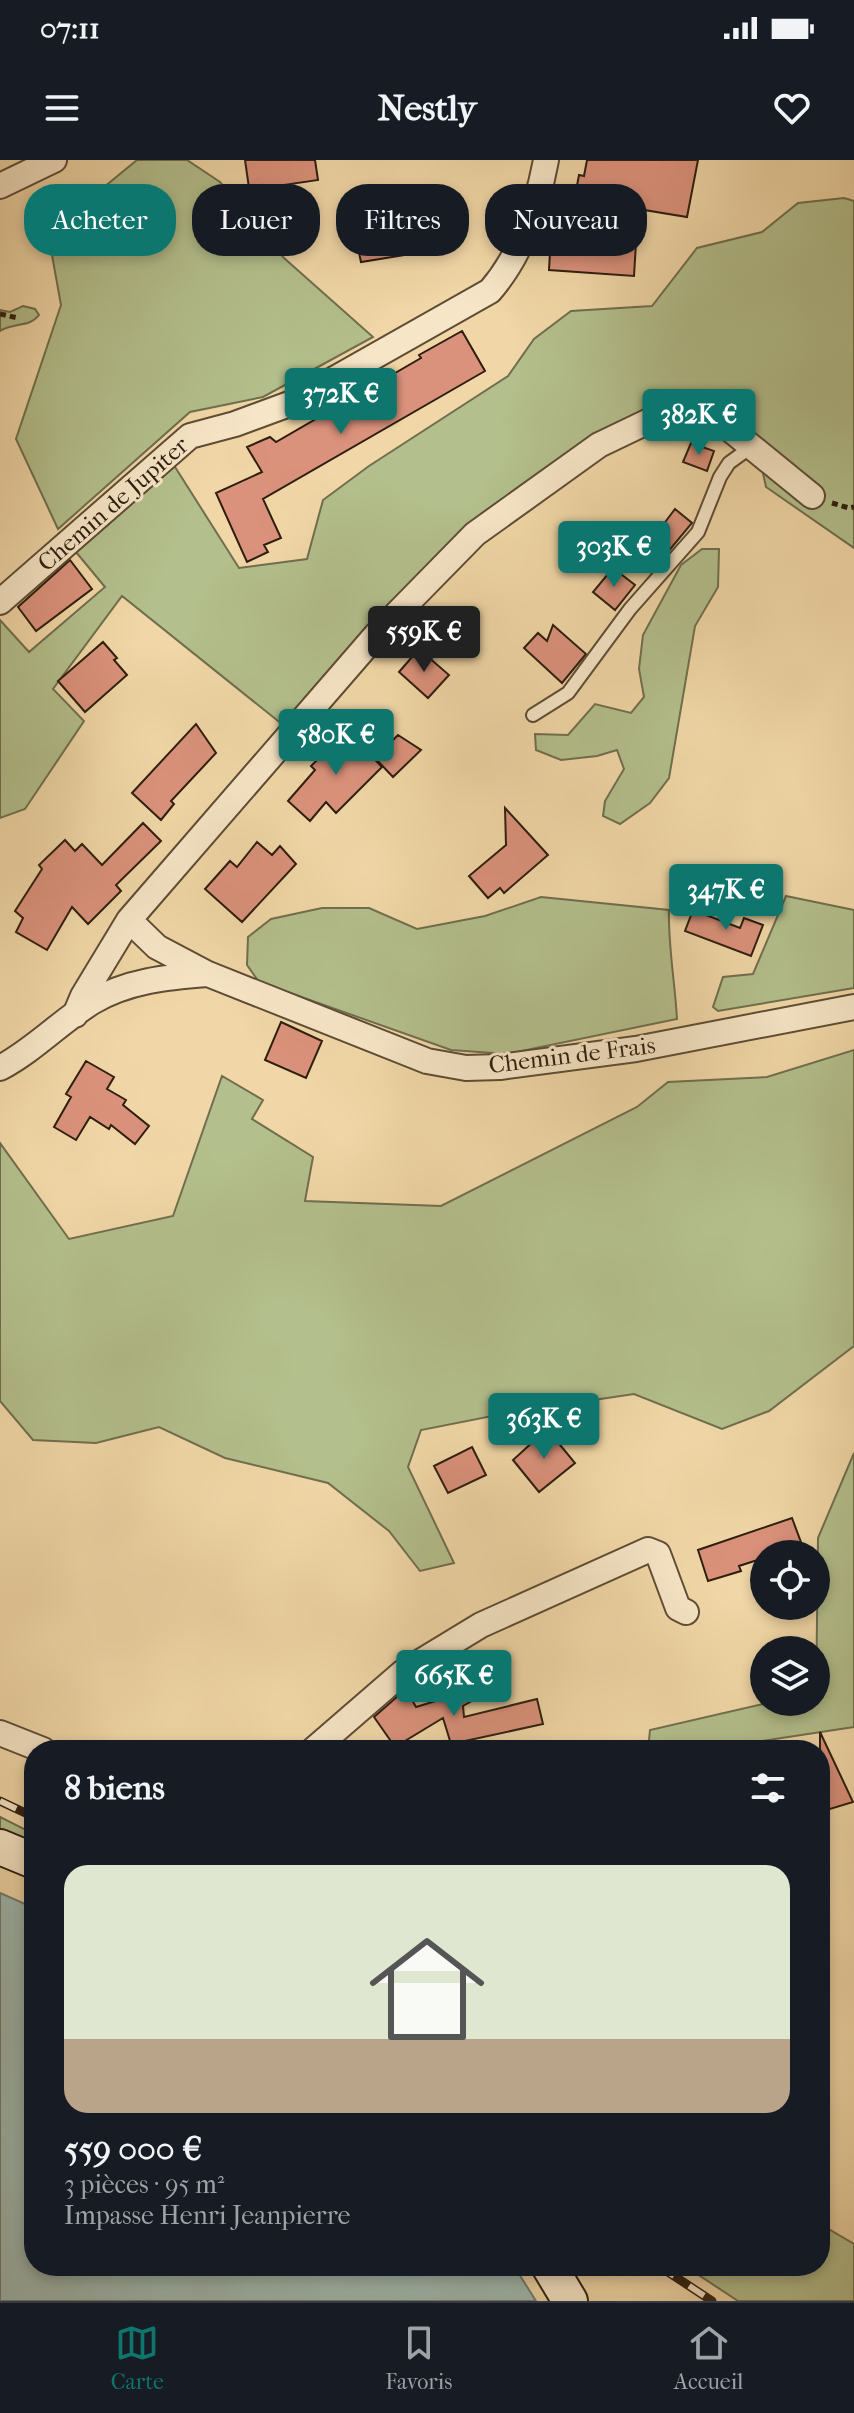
<!DOCTYPE html>
<html lang="fr">
<meta charset="utf-8">
<style>
:root{--surface:#171b24;--page:#242831;--text:#f1f3f6;--muted:#9ea1a6;--line:#363941;--accent:#0f766e}
body{margin:0;font-family:"IM FELL French Canon",serif;background:var(--page);color:var(--text);height:100vh;display:flex;flex-direction:column;font-size:30px;white-space:nowrap}
*{box-sizing:border-box;margin:0}
p{font-size:26px;color:var(--muted)}
.icon{flex:none;width:44px;height:44px;fill:none;stroke:currentColor;stroke-width:2;stroke-linecap:round;stroke-linejoin:round}
.map{position:relative;flex:1;overflow:hidden}
.side{position:absolute;left:24px;top:1580px;width:806px;height:536px;display:flex;flex-direction:column;background:var(--surface);border-radius:32px;box-shadow:0 4px 12px #0003}
.side>*{flex:none}
.top-card{position:absolute;left:24px;top:24px;width:806px;height:72px;display:flex;gap:16px}
.buttons{position:absolute;left:750px;top:1380px;display:grid;gap:16px}
.buttons a{display:grid;place-items:center;width:80px;height:80px;border-radius:50%;background:var(--surface);box-shadow:0 4px 12px #0003;font-size:40px}
.price{position:absolute;translate:-50% -68px;padding:0 18px;border-radius:8px;background:var(--accent);color:#fff;font-size:26px;line-height:52px;filter:drop-shadow(0 2px 4px #0008)}
.price::after{content:'';position:absolute;left:50%;top:48px;width:24px;height:18px;margin-left:-12px;background:inherit;clip-path:polygon(0 0,100% 0,50% 100%)}
.price.selected{background:#222;color:#fff}
ul{padding:0;list-style:none}
li{display:grid;align-content:center;gap:16px;height:424px;padding:0 40px}
li span{display:grid;place-items:center;height:248px;border-radius:24px;color:#555}
li>.icon{margin-inline-start:auto}
span .icon{width:144px;height:144px;fill:#fffc;stroke-width:1}
li b{font-size:34px}
h2{display:flex;justify-content:space-between;align-items:center;height:96px;padding:0 40px;font-size:34px}
.pill{padding:0 28px;border-radius:32px;background:var(--surface);box-shadow:0 4px 12px #0003;font-size:28px;line-height:72px}
.pill.selected{background:var(--accent);color:#fff}
.status{display:flex;justify-content:space-between;align-items:center;height:56px;padding:0 40px;background:var(--surface);direction:ltr}
.status svg{height:22px;fill:currentColor}
header{display:flex;justify-content:space-between;align-items:center;height:104px;padding:0 40px;background:var(--surface);font-size:36px;font-weight:700}
.dock{display:flex;justify-content:space-around;align-items:center;height:112px;border-top:2px solid var(--line);background:var(--surface);font-size:22px;color:var(--muted)}
.dock a{display:grid;justify-items:center;gap:4px}
.dock .selected{color:var(--accent)}
.map>svg:first-child{display:block}
</style>
<div class="status"><b>07:11</b><svg viewBox="0 0 49 12"><path d="M0 12V9h3v3zM5 12V6h3v6zM10 12V3h3v9zM15 12V0h3v12zM26 1h20v11H26zM47 4h2v5h-2z"/></svg></div>
<header><svg class="icon" aria-label="menu" viewBox="0 0 24 24"><path d="M4 6h16M4 12h16M4 18h16"/></svg>Nestly<svg class="icon" aria-label="heart" viewBox="0 0 24 24"><path d="M12 20l-8-8c-3-5 5-10 8-4 3-6 11-1 8 4z"/></svg></header>
<div class="map">
<svg width="854" height="2141" viewBox="0 0 854 2141">
<rect width="100%" height="100%" fill="#f1d7a7"/>
<filter id="stains"><feTurbulence type="fractalNoise" baseFrequency=".0025" numOctaves="4"/><feColorMatrix values="0 0 0 0 .2 0 0 0 0 .09 0 0 0 0 .02 0 0 0 .5 -.17"/></filter>
<radialGradient id="worn" r=".72"><stop offset=".6" stop-color="#630" stop-opacity="0"/><stop offset="1" stop-color="#630" stop-opacity=".3"/></radialGradient>
<!-- green -->
<path fill="#b3bf8c" stroke="#706e4e" stroke-width="2" d="M 137,0 L 187,0 L 220,22 L 284,98 L 373,177 L 263,237 L 190,252 L 58,369 L 16,279 L 61,145 L 48,73 Z
M 844,38 L 854,41 L 854,388 L 766,327 L 755,276 L 713,248 L 670,239 L 591,275 L 486,354 L 283,565 L 122,436 L 53,529 L 84,561 L 25,649 L 0,658 L 0,460 L 29,492 L 105,427 L 71,386 L 170,299 L 239,408 L 307,399 L 323,340 L 369,306 L 508,216 L 534,179 L 571,151 L 652,146 L 697,88 L 762,72 L 798,43 Z
M 23,146 L 35,149 L 39,155 C 29,168 14,162 0,171 L 0,150 L 10,152 Z
M 702,389 L 719,389 L 718,427 L 695,466 L 669,618 L 650,643 L 620,664 L 603,656 L 605,641 L 624,609 L 617,590 L 597,596 L 561,600 L 536,590 L 535,574 L 568,575 L 595,544 L 631,553 L 644,537 L 639,509 L 643,475 L 681,405 Z
M 786,736 L 854,750 L 854,828 L 718,851 L 713,847 L 723,817 L 753,814 Z
M 541,737 L 669,750 C 668,786 675,822 677,859 L 507,894 L 451,890 L 259,822 L 247,805 L 248,777 L 271,759 L 322,748 L 369,748 L 417,769 L 485,756 Z
M 854,890 L 854,1186 L 769,1251 L 722,1269 L 634,1234 L 513,1252 L 421,1270 L 408,1307 L 454,1403 L 420,1411 L 389,1371 L 328,1323 L 225,1298 L 159,1267 L 96,1283 L 33,1280 L 0,1241 L 0,983 L 69,1079 L 173,1056 L 222,916 L 263,940 L 252,959 L 313,997 L 305,1041 L 441,1046 L 637,947 L 668,922 L 767,917 Z
M 854,1293 L 854,1567 L 743,1584 L 738,1590 L 648,1590 L 650,1570 L 772,1542 L 816,1542 L 818,1378 Z
M 0,1657 L 34,1674 L 34,1690 L 0,1675 Z
M 820,2064 L 854,2084 L 854,2141 L 738,2141 L 685,2106 L 820,2106 Z"/>
<!-- water -->
<path fill="#9db8b0" stroke="#707a70" stroke-width="2" d="M 0,1733 L 34,1748 L 34,2106 L 514,2106 L 536,2141 L 0,2141 Z"/>
<!-- building -->
<path fill="#db927c" stroke="#2d1e0f" stroke-width="2" d="M 245,0 L 315,0 L 318,20 L 264,28 L 263,25 L 249,28 Z
M 587,0 L 698,0 L 687,57 L 638,49 L 634,116 L 549,110 L 552,56 L 571,57 L 579,15 L 584,16 Z
M 403,26 L 412,79 L 408,80 L 411,94 L 361,102 L 358,88 L 355,88 L 347,34 Z
M 462,171 L 485,211 L 263,339 L 281,378 L 264,385 L 268,392 L 247,402 L 216,333 L 262,312 L 247,287 L 270,277 L 276,282 L 421,198 L 419,195 Z
M 691,283 L 714,291 L 707,311 L 683,302 Z
M 675,349 L 692,363 L 657,405 L 642,393 Z
M 70,400 L 92,429 L 36,471 L 18,447 Z
M 613,408 L 635,425 L 615,450 L 593,432 Z
M 553,465 L 586,494 L 562,523 L 524,488 L 538,473 L 547,481 Z
M 103,482 L 117,498 L 114,500 L 127,515 L 85,552 L 58,521 Z
M 419,489 L 449,515 L 428,538 L 399,512 Z
M 196,564 L 216,593 L 171,641 L 174,644 L 161,660 L 132,633 Z
M 347,571 L 382,607 L 336,653 L 326,642 L 310,661 L 288,641 L 315,610 L 311,606 Z
M 398,575 L 421,590 L 393,617 L 375,598 Z
M 505,648 L 548,695 L 504,733 L 500,728 L 488,738 L 469,716 L 506,685 Z
M 143,663 L 161,681 L 116,725 L 121,731 L 88,764 L 72,747 L 47,790 L 16,772 L 23,758 L 15,751 L 42,709 L 39,705 L 65,680 L 75,691 L 82,684 L 102,705 Z
M 257,682 L 272,695 L 280,686 L 296,704 L 242,762 L 205,729 L 230,701 L 237,707 Z
M 693,750 L 740,768 L 744,758 L 763,765 L 751,796 L 685,771 Z
M 281,862 L 322,881 L 306,918 L 265,900 Z
M 86,901 L 114,917 L 107,929 L 126,940 L 123,945 L 149,966 L 135,984 L 111,965 L 109,969 L 90,957 L 76,980 L 54,967 L 71,937 L 66,934 Z
M 547,1269 L 575,1303 L 539,1332 L 513,1300 Z
M 472,1287 L 486,1315 L 448,1333 L 434,1306 Z
M 792,1358 L 802,1385 L 775,1394 L 764,1394 L 764,1398 L 739,1406 L 741,1411 L 708,1421 L 698,1390 Z
M 481,1527 L 484,1534 L 463,1546 L 464,1557 L 537,1539 L 543,1564 L 451,1584 L 443,1558 L 395,1587 L 374,1557 L 406,1529 L 416,1547 Z
M 820,1572 L 853,1642 L 820,1652 Z"/>
<g fill="none" stroke-linecap="round" stroke-linejoin="round">
<defs>
<path id="lane" d="M 533,555 L 568,533 L 630,449 L 698,372 L 720,317 L 729,303 L 751,287"/>
<path id="street" d="M 0,26 L 54,0
M 0,442 L 190,276 L 235,264 L 292,243 L 490,131 C 522,94 537,47 546,0
M 129,760 L 157,787 L 208,814 L 427,901 L 466,908 L 500,907 L 636,889 L 854,847
M 75,855 L 83,836 L 129,760 L 376,475 L 475,374 L 599,285 L 674,249 L 726,266 L 812,336
M 0,908 C 34,890 60,862 92,842 C 127,821 167,817 207,814
M 0,1573 L 43,1590
M 313,1590 L 402,1513 L 481,1465 L 648,1390 L 658,1394 L 678,1448 L 686,1452"/>
<path id="secondary" d="M 0,1687 L 34,1701
M 549,2106 L 570,2141"/>
</defs>
<!-- lane casing -->
<use href="#lane" stroke="#5e4c35" stroke-width="16"/>
<!-- street casing -->
<use href="#street" stroke="#5e4c35" stroke-width="28"/>
<!-- secondary casing -->
<use href="#secondary" stroke="#2d1e0f" stroke-width="38"/>
<!-- path -->
<path stroke="#2d1e0f" stroke-width="5" stroke-dasharray="6 4" stroke-linecap="butt" d="M 0,154 L 18,158
M 832,343 L 849,348 L 854,347"/>
<!-- lane -->
<use href="#lane" stroke="#f6e5c6" stroke-width="12"/>
<!-- street -->
<use href="#street" stroke="#f6e5c6" stroke-width="24"/>
<!-- secondary -->
<use href="#secondary" stroke="#f6e5c6" stroke-width="34"/>
<defs>
<path id="rail" d="M 0,1641 L 34,1657
M 659,2106 L 712,2141"/>
</defs>
<!-- rail casing -->
<use href="#rail" stroke="#2d1e0f" stroke-width="9"/>
<!-- rail -->
<use href="#rail" stroke="#f6e5c6" stroke-width="6" stroke-dasharray="18" stroke-linecap="butt"/>
</g>
<g text-anchor="middle" stroke-width="6" stroke-linejoin="round" paint-order="stroke">
<!-- street labels -->
<g font-size="24" fill="#2d1e0f" stroke="#f6e5c6">
<text transform="translate(113 344) rotate(-41)" y="8">Chemin de Jupiter</text>
<text transform="translate(572 895) rotate(-7)" y="8">Chemin de Frais</text>
</g>
</g>
<rect width="100%" height="100%" filter="url(#stains)"/>
<rect width="100%" height="100%" fill="url(#worn)"/>
</svg>
<div class="buttons">
<a><svg class="icon" aria-label="locate" viewBox="0 0 24 24"><circle cx="12" cy="12" r="6"/><path d="M12 2v4M12 18v4M2 12h4M18 12h4"/></svg></a>
<a><svg class="icon" aria-label="layers" viewBox="0 0 24 24"><path d="M12 4l9 5-9 5-9-5zM3 14l9 5 9-5"/></svg></a>
</div>
<b class="price" style="left:341px;top:276px">372K €</b>
<b class="price" style="left:699px;top:297px">382K €</b>
<b class="price" style="left:614px;top:429px">303K €</b>
<b class="price selected" style="left:424px;top:514px">559K €</b>
<b class="price" style="left:336px;top:617px">580K €</b>
<b class="price" style="left:726px;top:772px">347K €</b>
<b class="price" style="left:544px;top:1301px">363K €</b>
<b class="price" style="left:454px;top:1558px">665K €</b>
<div class="top-card">
<a class="pill selected">Acheter</a>
<a class="pill">Louer</a>
<a class="pill">Filtres</a>
<a class="pill">Nouveau</a>
</div>
<section class="side">
<h2>8 biens<svg class="icon" aria-label="filters" viewBox="0 0 24 24"><path d="M4 7h16M4 17h16"/><circle cx="9" cy="7" r="2"/><circle cx="15" cy="17" r="2"/></svg></h2>
<ul>
<li><span style="background:linear-gradient(#dfe7d0 70%,#b9a48a 0)"><svg class="icon" aria-label="home" viewBox="0 0 24 24"><path d="M3 11l9-7 9 7M6 9v11h12V9"/></svg></span><div><b>559 000 €</b><p>3 pièces · 95 m²</p><p>Impasse Henri Jeanpierre</p></div></li>
</ul>
</section>
</div>
<nav class="dock">
<a class="selected"><svg class="icon" aria-label="map" viewBox="0 0 24 24"><path d="M3 6l6-2 6 2 6-2v14l-6 2-6-2-6 2zM9 4v14M15 6v14"/></svg>Carte</a>
<a><svg class="icon" aria-label="saved" viewBox="0 0 24 24"><path d="M7 4h10v16l-5-4-5 4z"/></svg>Favoris</a>
<a><svg class="icon" aria-label="home" viewBox="0 0 24 24"><path d="M3 11l9-7 9 7M6 9v11h12V9"/></svg>Accueil</a>
</nav>
